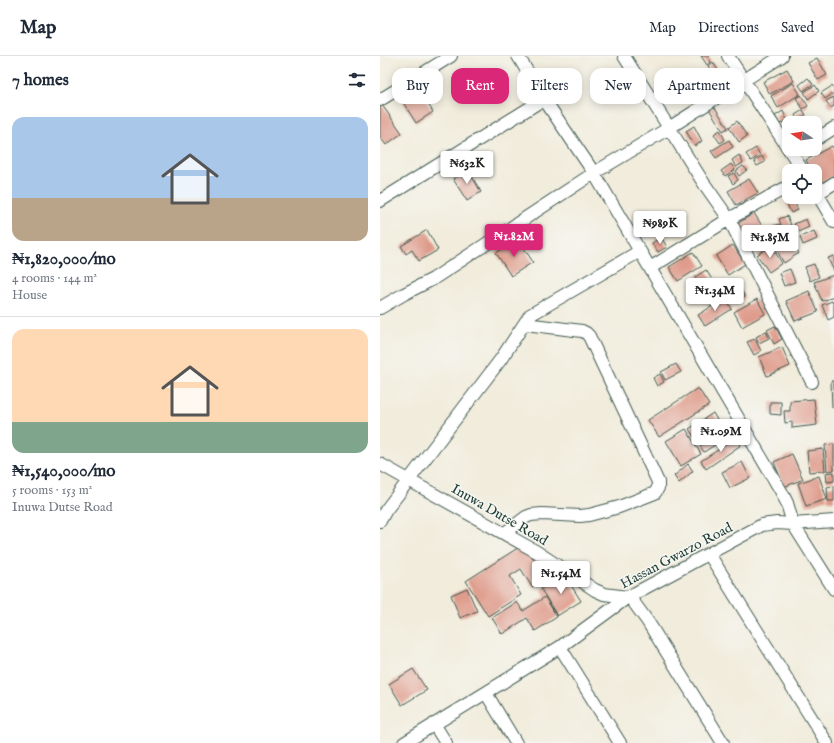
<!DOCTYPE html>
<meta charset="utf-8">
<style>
:root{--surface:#fff;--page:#f2f2f3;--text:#1f2937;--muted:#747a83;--line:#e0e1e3;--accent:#db2777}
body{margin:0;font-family:"IM FELL English",serif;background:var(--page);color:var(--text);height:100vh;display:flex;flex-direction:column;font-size:15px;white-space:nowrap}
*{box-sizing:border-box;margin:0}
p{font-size:13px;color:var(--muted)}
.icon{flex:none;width:22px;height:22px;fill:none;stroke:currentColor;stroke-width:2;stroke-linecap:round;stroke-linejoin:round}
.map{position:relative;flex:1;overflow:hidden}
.details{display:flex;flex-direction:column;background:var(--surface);width:380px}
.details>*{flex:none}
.top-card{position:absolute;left:12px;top:12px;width:380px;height:36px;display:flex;gap:8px}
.needle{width:26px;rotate:282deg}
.buttons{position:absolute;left:402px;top:60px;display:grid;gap:8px}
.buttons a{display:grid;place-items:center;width:40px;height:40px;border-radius:8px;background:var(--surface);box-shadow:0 2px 10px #0003;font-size:20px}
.price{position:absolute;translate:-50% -34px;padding:0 9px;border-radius:4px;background:#fff;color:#222;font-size:13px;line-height:26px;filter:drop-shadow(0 1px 2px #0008)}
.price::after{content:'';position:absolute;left:50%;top:24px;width:12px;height:9px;margin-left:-6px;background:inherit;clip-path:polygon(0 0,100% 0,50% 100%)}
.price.on{background:var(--accent);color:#fff}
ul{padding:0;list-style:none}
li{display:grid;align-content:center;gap:8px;height:212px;padding:0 12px}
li+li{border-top:1px solid var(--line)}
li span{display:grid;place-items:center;height:124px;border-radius:12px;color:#555}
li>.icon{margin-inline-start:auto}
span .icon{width:72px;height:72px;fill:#fffc;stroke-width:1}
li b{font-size:17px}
h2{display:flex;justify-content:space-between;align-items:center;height:48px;padding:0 12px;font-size:17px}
.chip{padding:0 14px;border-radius:12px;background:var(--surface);box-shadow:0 2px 10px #0003;font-size:14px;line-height:36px}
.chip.on{background:var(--accent);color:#fff}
header{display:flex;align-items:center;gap:24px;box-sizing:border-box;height:56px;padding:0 20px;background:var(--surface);border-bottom:1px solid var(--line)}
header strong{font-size:19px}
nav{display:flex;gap:22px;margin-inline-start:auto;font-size:14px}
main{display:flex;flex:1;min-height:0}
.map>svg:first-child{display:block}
</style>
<header>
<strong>Map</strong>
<nav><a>Map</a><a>Directions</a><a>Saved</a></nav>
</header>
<main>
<section class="details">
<h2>7 homes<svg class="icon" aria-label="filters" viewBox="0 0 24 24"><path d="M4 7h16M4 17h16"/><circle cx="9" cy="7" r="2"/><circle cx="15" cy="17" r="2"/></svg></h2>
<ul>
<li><span style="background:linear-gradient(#a9c7e8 65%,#b9a48a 0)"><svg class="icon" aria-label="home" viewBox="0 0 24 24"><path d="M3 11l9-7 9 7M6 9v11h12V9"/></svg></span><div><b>₦1,820,000/mo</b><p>4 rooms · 144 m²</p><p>House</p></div></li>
<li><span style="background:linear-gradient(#ffd9b3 75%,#7fa58c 0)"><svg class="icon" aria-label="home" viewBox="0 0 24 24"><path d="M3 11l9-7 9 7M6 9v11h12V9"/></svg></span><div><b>₦1,540,000/mo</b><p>5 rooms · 153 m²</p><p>Inuwa Dutse Road</p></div></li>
</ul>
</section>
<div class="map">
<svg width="454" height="687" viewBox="0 0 454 687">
<rect width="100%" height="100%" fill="#f6f6f2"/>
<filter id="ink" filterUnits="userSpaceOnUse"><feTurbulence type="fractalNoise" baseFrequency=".025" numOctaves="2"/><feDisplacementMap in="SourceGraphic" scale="8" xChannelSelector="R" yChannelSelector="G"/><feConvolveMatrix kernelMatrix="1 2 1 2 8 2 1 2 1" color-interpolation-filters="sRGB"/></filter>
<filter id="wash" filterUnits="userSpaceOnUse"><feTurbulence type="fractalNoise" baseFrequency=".012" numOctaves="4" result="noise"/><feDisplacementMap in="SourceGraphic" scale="16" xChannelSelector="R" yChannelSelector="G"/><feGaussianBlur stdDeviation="0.9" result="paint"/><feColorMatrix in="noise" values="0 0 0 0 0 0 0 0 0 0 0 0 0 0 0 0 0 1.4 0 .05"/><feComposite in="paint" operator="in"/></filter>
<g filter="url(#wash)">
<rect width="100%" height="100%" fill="#f1ecdb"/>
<g id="blocks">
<!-- building -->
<path fill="#df9c8c" d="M 321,0 L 328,0 L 331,6 L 327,9 Z
M 437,2 L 447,19 L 438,24 L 428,7 Z
M 333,6 L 341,19 L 335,22 L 328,10 Z
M 407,13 L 414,25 L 390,38 L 383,26 Z
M 314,19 L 321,31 L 316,34 L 309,22 Z
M 428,22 L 433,28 L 423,35 L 419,29 Z
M 413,27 L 420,38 L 398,52 L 391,40 Z
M 435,29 L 439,35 L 428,43 L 424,36 Z
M 452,30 L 454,33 L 454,37 L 445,43 L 441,37 Z
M 38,32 L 53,56 L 36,67 L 21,43 Z
M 421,39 L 428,50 L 423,53 L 416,42 Z
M 454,41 L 454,50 L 450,52 L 446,45 Z
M 2,49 L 22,77 L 6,89 L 0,81 L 0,50 Z
M 334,50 L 348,72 L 343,75 L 329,53 Z
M 423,54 L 426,59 L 418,64 L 415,59 Z
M 403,55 L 407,64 L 400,68 L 395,60 Z
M 357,65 L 367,80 L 359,86 L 349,71 Z
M 314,70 L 322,85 L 315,90 L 306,75 Z
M 340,74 L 345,84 L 340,87 L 334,78 Z
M 349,84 L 353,91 L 336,102 L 331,95 Z
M 452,90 L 454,93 L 454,120 L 439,128 L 435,121 L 435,115 L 432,115 L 426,104 Z
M 376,92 L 380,99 L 371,105 L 366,98 Z
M 359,99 L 363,107 L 356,111 L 352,104 Z
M 382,100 L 385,106 L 377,110 L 374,105 Z
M 351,108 L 355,114 L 345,120 L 341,115 Z
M 363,110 L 367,114 L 359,120 L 356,115 Z
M 88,114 L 101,136 L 87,145 L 73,123 Z
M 354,117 L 358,124 L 353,128 L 348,120 Z
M 369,123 L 378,137 L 356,149 L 348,135 Z
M 413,143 L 418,154 L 411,157 L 406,146 Z
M 374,157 L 382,170 L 365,181 L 357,168 Z
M 407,160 L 411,169 L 402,172 L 399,163 Z
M 426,163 L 429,171 L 418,176 L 414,168 Z
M 399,168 L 405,180 L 398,183 L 392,171 Z
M 47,174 L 58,194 L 39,205 L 32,194 L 26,198 L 21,190 Z
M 434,175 L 437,183 L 423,189 L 420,181 Z
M 281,181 L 287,191 L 278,196 L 272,187 Z
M 408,181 L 419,197 L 404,207 L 394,190 Z
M 138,183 L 153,206 L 131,220 L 116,197 Z
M 353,189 L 365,208 L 348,219 L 336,200 Z
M 391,190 L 402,207 L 389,216 L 377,199 Z
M 313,196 L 322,210 L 298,225 L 289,211 Z
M 454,200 L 454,215 L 448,202 Z
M 434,208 L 439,221 L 430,225 L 425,211 Z
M 410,213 L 415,226 L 404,230 L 399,217 Z
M 326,214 L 335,228 L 323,235 L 315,221 Z
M 454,219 L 454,241 L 442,245 L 434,226 Z
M 357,227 L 365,241 L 356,247 L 347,233 Z
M 338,229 L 344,240 L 337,244 L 331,233 Z
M 429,235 L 438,256 L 415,265 L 406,245 Z
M 345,242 L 352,253 L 325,270 L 318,259 Z
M 377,243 L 385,258 L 362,271 L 354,256 Z
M 452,245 L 454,250 L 454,261 L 448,264 L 442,249 Z
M 395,270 L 402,283 L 394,288 L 387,274 Z
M 386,275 L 389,282 L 379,287 L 376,281 Z
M 375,283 L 381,295 L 374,299 L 367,286 Z
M 402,291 L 410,310 L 387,320 L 379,301 Z
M 296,308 L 301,316 L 285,324 L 281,316 Z
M 280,318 L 284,326 L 277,330 L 273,322 Z
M 451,325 L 454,325 L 454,351 L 452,352 Z
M 318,332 L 329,349 L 279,381 L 268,364 Z
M 434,343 L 437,369 L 412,372 L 412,366 L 405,367 L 404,355 L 410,355 L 410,345 Z
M 390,346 L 401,346 L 401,359 L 390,358 Z
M 333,357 L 347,381 L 324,396 L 320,390 L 337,379 L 331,370 L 314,381 L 309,373 Z
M 306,373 L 321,398 L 301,410 L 286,385 Z
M 356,382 L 361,389 L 326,413 L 321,405 Z
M 454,388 L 454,414 L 447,415 L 445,389 Z
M 443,393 L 445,415 L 429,416 L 427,395 Z
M 412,398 L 423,423 L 404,431 L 394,406 Z
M 362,406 L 370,422 L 350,432 L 342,416 Z
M 308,408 L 313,415 L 299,427 L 294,420 Z
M 454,416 L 454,425 L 447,426 L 446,417 Z
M 439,420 L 447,443 L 426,450 L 418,427 Z
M 454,430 L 454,445 L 448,445 L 447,431 Z
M 144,488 L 166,523 L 152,531 L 141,513 L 130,520 L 141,539 L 108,560 L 86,525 Z
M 184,518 L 201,545 L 177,560 L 161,533 Z
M 87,532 L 97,555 L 80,562 L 71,539 Z
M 165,541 L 177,561 L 155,575 L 147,562 L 122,578 L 112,562 L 137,546 L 143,555 Z
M 33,613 L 47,634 L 22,649 L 9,628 Z"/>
</g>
</g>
<g filter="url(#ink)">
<use href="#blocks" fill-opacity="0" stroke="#3e574d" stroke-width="1"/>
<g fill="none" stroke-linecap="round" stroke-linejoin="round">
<defs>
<path id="minor" d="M 138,0 L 164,43 L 214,117 L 401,435 L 407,447 L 413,468 L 454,533
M 244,0 L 323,126 L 349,163 L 432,326
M 348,0 L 423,115
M 0,44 L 71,0
M 435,84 L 454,72
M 435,134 L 454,166
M 437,138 L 454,127
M 0,145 L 164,43
M 270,212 L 349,163 L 409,130
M 0,252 L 24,238 L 53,223 L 214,117 L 289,72 L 402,0
M 0,408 L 157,496 L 215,534 L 224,538 L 248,541 L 252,544 L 268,566 L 343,687
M 0,465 L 6,454 L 121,303 L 150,259 L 260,195
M 125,477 L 146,461 L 151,459 L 162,458 L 200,460 L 209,459 L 239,451 L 275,437 L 278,432 L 278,426 L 209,280 L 206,277 L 202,275 L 145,268
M 329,498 L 447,687
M 180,591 L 240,687
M 106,637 L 136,687
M 54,668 L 66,687
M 24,687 L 180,591 L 248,541 L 382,469 L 397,467 L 413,468 L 454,465"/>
</defs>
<!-- minor casing -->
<use href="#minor" stroke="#3e574d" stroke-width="14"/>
<!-- minor -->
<use href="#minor" stroke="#fff" stroke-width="12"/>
</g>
</g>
<g text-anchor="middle" stroke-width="3" stroke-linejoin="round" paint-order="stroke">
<!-- street labels -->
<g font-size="14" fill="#1f3d34" stroke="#f6f6f2">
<text transform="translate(120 458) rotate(30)" y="5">Inuwa Dutse Road</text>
<text transform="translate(296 499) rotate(-28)" y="5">Hassan Gwarzo Road</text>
</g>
</g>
</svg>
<div class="buttons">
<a><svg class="needle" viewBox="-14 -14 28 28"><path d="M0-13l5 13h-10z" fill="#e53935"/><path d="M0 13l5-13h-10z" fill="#747a83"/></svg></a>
<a><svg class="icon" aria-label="locate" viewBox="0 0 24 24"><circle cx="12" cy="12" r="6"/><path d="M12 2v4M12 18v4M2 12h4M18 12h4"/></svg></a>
</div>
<b class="price" style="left:87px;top:129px">₦632K</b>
<b class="price" style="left:280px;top:189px">₦989K</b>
<b class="price on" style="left:134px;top:202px">₦1.82M</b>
<b class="price" style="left:390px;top:203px">₦1.85M</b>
<b class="price" style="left:335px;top:256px">₦1.34M</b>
<b class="price" style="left:341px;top:397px">₦1.09M</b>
<b class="price" style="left:181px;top:539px">₦1.54M</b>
<div class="top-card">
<a class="chip">Buy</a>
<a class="chip on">Rent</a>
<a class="chip">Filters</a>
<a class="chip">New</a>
<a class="chip">Apartment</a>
</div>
</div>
</main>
